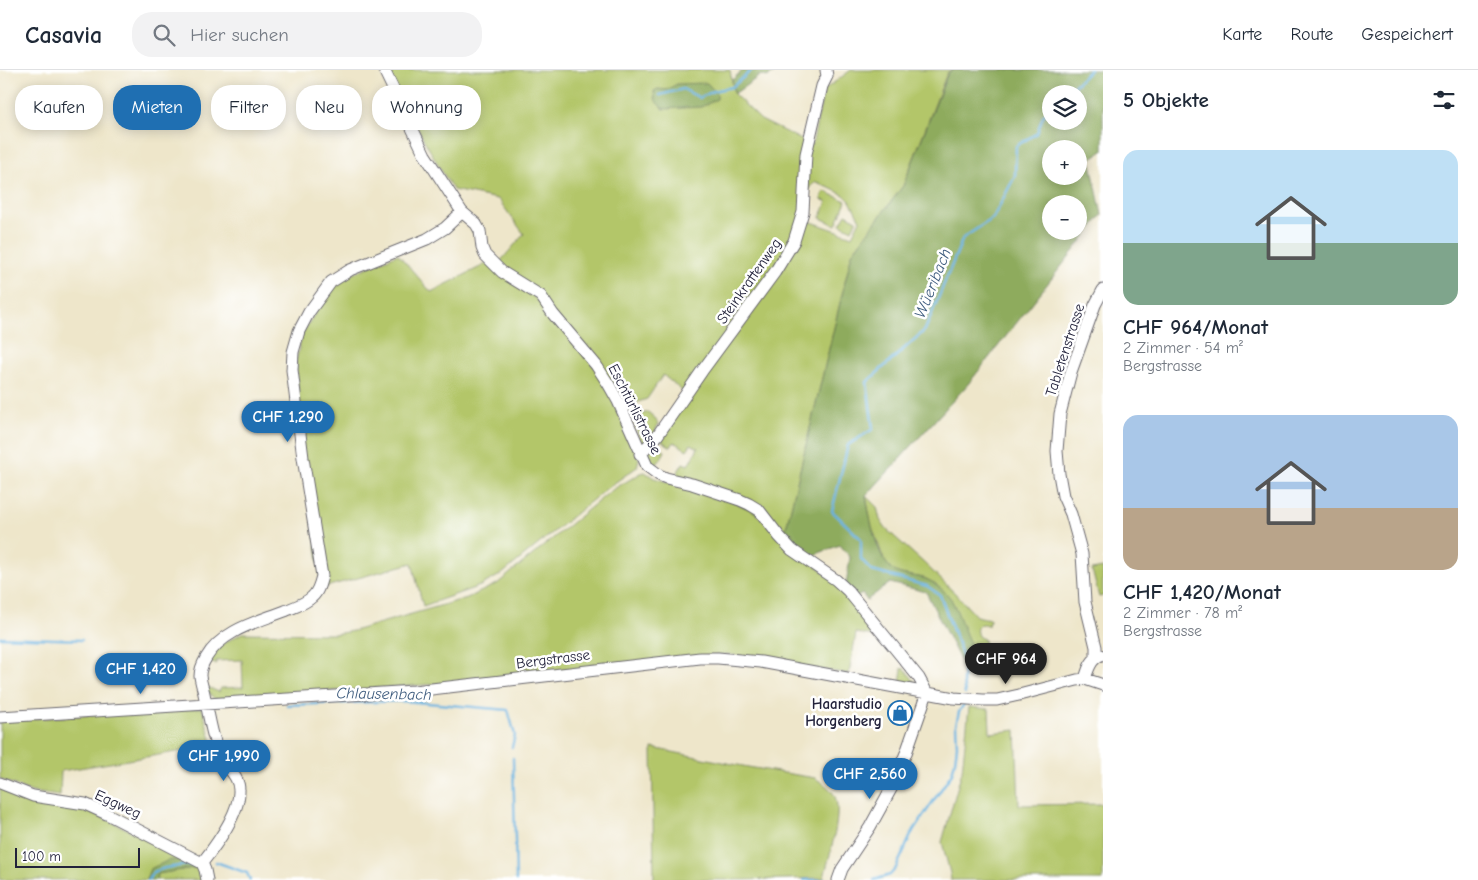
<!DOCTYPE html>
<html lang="de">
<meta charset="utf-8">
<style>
:root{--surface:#fff;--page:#f2f2f3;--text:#1f2937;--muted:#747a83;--line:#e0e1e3;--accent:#1f6fb2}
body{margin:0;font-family:"Comic Neue",sans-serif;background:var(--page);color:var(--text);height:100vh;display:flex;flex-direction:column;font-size:19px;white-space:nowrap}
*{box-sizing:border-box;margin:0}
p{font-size:16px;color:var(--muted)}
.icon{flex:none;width:28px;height:28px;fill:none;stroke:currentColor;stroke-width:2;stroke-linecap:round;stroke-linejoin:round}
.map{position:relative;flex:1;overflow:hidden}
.details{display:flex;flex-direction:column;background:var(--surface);width:375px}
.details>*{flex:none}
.banner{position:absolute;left:15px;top:15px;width:475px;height:45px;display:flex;gap:10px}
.controls{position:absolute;left:1042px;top:15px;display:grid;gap:10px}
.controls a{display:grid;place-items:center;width:45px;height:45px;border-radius:50%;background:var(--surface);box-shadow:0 2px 12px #0003;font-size:25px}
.scale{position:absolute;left:15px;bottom:12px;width:125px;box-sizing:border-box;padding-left:5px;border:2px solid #22223b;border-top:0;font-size:14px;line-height:18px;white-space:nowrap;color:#22223b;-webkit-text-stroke:4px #fff;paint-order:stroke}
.price{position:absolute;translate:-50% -42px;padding:0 11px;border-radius:18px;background:var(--accent);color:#fff;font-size:16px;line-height:32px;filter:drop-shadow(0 1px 2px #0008)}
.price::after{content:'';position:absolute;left:50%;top:30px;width:15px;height:11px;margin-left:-8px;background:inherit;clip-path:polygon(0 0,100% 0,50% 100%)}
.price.selected{background:#222;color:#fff}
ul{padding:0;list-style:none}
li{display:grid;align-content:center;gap:10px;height:265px;padding:0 20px}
li span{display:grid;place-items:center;height:155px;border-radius:15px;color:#555}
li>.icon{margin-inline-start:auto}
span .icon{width:90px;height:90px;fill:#fffc;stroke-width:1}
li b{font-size:21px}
h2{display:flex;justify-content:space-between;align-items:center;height:60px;padding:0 20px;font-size:21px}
.pill{padding:0 18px;border-radius:20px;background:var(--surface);box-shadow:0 2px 12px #0003;font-size:18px;line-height:45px}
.pill.selected{background:var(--accent);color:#fff}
header{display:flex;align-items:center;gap:30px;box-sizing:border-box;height:70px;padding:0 25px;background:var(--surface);border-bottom:1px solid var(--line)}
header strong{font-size:24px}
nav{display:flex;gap:28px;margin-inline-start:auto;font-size:18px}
.search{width:350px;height:45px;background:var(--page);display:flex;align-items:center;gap:12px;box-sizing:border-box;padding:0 18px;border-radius:20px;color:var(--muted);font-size:19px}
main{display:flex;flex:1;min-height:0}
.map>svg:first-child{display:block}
</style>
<header>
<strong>Casavia</strong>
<div class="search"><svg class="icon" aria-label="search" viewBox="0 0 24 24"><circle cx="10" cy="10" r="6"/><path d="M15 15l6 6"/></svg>Hier suchen</div>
<nav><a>Karte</a><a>Route</a><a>Gespeichert</a></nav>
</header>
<main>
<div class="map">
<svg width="1103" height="810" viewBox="0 0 1103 810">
<rect width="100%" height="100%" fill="#fff"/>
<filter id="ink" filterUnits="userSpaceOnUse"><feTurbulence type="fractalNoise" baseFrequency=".02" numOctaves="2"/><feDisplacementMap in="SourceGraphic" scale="10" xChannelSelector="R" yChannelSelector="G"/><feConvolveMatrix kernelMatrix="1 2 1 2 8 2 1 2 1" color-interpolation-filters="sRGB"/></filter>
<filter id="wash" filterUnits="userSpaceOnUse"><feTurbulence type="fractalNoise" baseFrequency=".0096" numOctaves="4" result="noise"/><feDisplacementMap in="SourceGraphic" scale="20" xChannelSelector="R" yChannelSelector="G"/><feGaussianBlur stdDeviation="1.12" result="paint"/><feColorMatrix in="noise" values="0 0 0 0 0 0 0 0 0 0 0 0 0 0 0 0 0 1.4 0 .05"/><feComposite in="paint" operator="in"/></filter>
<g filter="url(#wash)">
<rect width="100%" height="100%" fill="#eee6ca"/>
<!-- green -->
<path fill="#b3c669" stroke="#6a7452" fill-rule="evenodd" d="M 388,0 L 730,0 L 734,24 L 761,50 L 812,75 L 824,20 L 851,0 L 952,0 L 947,3 L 903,116 L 852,183 L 784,467 L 772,450 L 676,405 L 683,393 L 688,395 L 698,378 L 691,374 L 687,380 L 674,372 L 671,377 L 659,369 L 688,326 L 663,305 L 647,329 L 624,337 L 566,256 L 498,194 L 524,164 L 498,129 L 453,120 L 425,72 ZM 817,112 L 844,125 L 850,131 L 860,150 L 852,166 L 803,149 C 805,137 804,116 817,112 Z
M 824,121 L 846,131 L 836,155 L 820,148 L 827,132 L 821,129 Z
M 846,144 L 857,150 L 852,160 L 840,154 Z
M 398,184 L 431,222 L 488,193 L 536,226 L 595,298 L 608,321 L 639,389 L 637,397 L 606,419 L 502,504 L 480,516 L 423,536 L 412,493 L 322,518 L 304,394 L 296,290 L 303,262 L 336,211 Z
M 648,342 L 656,349 L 658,354 L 655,363 L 642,375 L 633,350 L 636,346 Z
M 653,376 L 665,381 L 661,389 L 655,396 L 652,396 L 647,383 Z
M 645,402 L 654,408 L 737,432 L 753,441 L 837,514 L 881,567 L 856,563 L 849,604 L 726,584 L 437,614 L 215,629 C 211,626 207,622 207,617 L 219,622 L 221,618 L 243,617 L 242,590 L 216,591 L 216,594 L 207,592 L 219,576 L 242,563 L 334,564 L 353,561 L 467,528 L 497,514 L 612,420 L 641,403 Z
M 866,426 L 877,437 L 880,450 L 886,459 L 925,494 L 958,526 L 976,546 L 990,549 L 989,556 C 979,550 973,559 979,567 L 984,569 L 986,589 L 962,597 L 960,590 L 971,576 L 936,514 L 924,508 L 900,504 L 891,500 L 884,490 L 871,454 Z
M 1103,498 L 1103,526 L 1099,527 L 1092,500 Z
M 902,598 L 905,599 L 915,612 L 913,614 L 900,613 Z
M 969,637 L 989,639 L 990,663 L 1016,660 L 1019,735 L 1103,734 L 1103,810 L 951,810 L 950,803 L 942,772 L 962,701 Z
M 202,638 L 213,676 L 61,701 L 60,726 L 32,722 L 0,709 L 0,651 Z
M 652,678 L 748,697 L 815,708 C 821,712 829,717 833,723 C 845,739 828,789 824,808 L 747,810 L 654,810 Z
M 0,718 L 83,738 L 191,790 L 150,799 L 146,810 L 0,810 Z
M 199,797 L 202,810 L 156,810 L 157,804 Z"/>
<!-- forest -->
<path fill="#8eab5d" stroke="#58664c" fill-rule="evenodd" d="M 743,0 L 779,0 L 767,7 L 761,5 L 734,24 L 732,10 Z
M 952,0 L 1103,0 L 1103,80 L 1090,89 L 1102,145 L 969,313 L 866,426 C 870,448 877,498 901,504 C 914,507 927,506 937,516 C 942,519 948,524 951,529 C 959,543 964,561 971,576 L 960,590 L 926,522 L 890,513 L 867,530 L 862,524 L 857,527 L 846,515 L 850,487 L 840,475 L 811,486 L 805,485 L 784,467 L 852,183 L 903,116 L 948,3 ZM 1051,24 L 1079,24 L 1079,51 L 1051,51 ZM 1051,79 L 1079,79 L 1079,106 L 1051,106 ZM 1051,134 L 1079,134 L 1079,161 L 1051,161 Z
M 707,13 L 717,24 L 717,29 L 701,37 L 664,39 C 657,34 654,30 654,21 L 658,19 L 666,20 L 677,14 Z
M 169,790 L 191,790 L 199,797 L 157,804 L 156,810 L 146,810 L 150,799 Z"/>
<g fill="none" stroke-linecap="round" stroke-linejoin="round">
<!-- stream -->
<path stroke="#66b1df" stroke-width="2.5" d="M 1066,24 L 1090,0
M 660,25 L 683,19 L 700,28 L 713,21 L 732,17 L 752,0
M 0,567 L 82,570
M 965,624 L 963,612 L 964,590 L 940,525 L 927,516 L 872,501 L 861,489 L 861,469 L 832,441 L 848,375 L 873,359 L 867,312 L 925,260 L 963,168 L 993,148 L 1015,106 L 1016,76 L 1037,63 L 1043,46 L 1051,38
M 287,635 L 404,631 L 508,640 L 515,665 L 512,677
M 513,688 L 516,810
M 216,792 L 247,803 L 250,810
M 148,810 L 153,802 L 165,798 L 193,794
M 804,810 L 835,810
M 874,810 L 890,805 L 896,798 L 912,763 L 952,703 L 955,691 L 957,676 L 956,655 L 959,642 L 964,634"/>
</g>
</g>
<g filter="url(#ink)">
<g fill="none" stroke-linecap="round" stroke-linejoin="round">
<defs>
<path id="minor" d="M 384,0 L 425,85 L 462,142 L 476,154 L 480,161 L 482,178 L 485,185 L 502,202 L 541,226 L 553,244 L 596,295 L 609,315 L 618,331 L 647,396 L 659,405 L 666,408 L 692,414 L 740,430 L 749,434 L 759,440 L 779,466 L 792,480 L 836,510 L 848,521 L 919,608 L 927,623 L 906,683 L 892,717 L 870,757 L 842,799 L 838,810
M 640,384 L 657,366 L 702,301 L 775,202 L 794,171 L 803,142 L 806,84 L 822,16 L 827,6 L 826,0
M 1096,587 L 1096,577 L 1085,532 L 1082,484 L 1071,444 L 1063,426 L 1059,404 L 1057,381 L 1060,344 L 1071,302 L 1095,235 L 1103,220
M 1085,609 C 1088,599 1091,589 1101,585
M 0,647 L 414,621 L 700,588 L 718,588 L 761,592 L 954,628 L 983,630 L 997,630 L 1019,625 L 1077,610 L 1085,609 L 1103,615
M 0,713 L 33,726 L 85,734 L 109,745 L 202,793 L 205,800 L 207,810
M 202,793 C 216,775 240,743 239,720 C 239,706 227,699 221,687 C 212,670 210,648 205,629 C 204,621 201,614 200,606 C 200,600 203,593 206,588 C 222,560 257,552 285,541 C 294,537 305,534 312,527 C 318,522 320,514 322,506 L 303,388 L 292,300 L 293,282 L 299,261 L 309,242 L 331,212 L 350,200 L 427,169 L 445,158 L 462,142"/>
</defs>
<!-- minor casing -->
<use href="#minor" stroke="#69676d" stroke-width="13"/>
<!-- minor -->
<use href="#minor" stroke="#fff" stroke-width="11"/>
</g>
</g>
<!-- icons -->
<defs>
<symbol id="shop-ring" viewBox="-11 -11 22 22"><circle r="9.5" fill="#fff" stroke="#1f6fb2" stroke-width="1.5"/><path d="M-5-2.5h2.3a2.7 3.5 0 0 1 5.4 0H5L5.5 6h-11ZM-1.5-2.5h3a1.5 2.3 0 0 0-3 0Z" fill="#1f6fb2"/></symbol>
</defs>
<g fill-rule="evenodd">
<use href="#shop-ring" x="886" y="629" width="28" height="28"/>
</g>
<g text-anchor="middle" stroke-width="5" stroke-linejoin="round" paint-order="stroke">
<!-- street labels -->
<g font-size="15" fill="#22223b" stroke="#fff">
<text transform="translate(749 211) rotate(-55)" y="5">Steinkrattenweg</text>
<text transform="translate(1065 280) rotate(-72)" y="5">Tabletenstrasse</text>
<text transform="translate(635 339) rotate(63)" y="5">Eschtürlistrasse</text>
<text transform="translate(553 589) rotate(-7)" y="5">Bergstrasse</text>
<text transform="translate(118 734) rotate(25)" y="5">Eggweg</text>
</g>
<!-- poi labels -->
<g font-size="15" font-weight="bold" fill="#22223b" stroke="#fff" text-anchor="end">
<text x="882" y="639">Haarstudio<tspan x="882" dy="17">Horgenberg</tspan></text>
</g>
<!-- water labels -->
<g font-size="16" font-style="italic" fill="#3d5b7d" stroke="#fff">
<text transform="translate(932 213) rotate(-68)" y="6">Wüeribach</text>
<text transform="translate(384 623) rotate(1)" y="6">Chlausenbach</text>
</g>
</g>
</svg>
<div class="controls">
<a><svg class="icon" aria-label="layers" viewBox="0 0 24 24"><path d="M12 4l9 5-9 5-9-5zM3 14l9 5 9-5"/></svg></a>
<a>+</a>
<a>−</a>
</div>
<div class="scale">100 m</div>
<b class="price" style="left:288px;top:373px">CHF 1,290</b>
<b class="price selected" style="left:1006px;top:615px">CHF 964</b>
<b class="price" style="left:141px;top:625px">CHF 1,420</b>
<b class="price" style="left:224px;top:712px">CHF 1,990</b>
<b class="price" style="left:870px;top:730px">CHF 2,560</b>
<div class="banner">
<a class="pill">Kaufen</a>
<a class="pill selected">Mieten</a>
<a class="pill">Filter</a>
<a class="pill">Neu</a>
<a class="pill">Wohnung</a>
</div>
</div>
<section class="details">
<h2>5 Objekte<svg class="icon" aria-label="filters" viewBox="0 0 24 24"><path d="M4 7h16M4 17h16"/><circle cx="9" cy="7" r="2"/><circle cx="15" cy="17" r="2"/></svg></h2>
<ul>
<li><span style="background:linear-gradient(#bfe0f5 60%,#7fa58c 0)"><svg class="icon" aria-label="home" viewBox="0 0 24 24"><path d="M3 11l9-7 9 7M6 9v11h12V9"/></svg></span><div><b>CHF 964/Monat</b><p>2 Zimmer · 54 m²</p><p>Bergstrasse</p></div></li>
<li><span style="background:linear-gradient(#a9c7e8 60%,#b9a48a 0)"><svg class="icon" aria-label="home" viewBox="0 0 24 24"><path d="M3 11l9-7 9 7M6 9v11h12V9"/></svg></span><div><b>CHF 1,420/Monat</b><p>2 Zimmer · 78 m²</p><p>Bergstrasse</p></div></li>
</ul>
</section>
</main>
